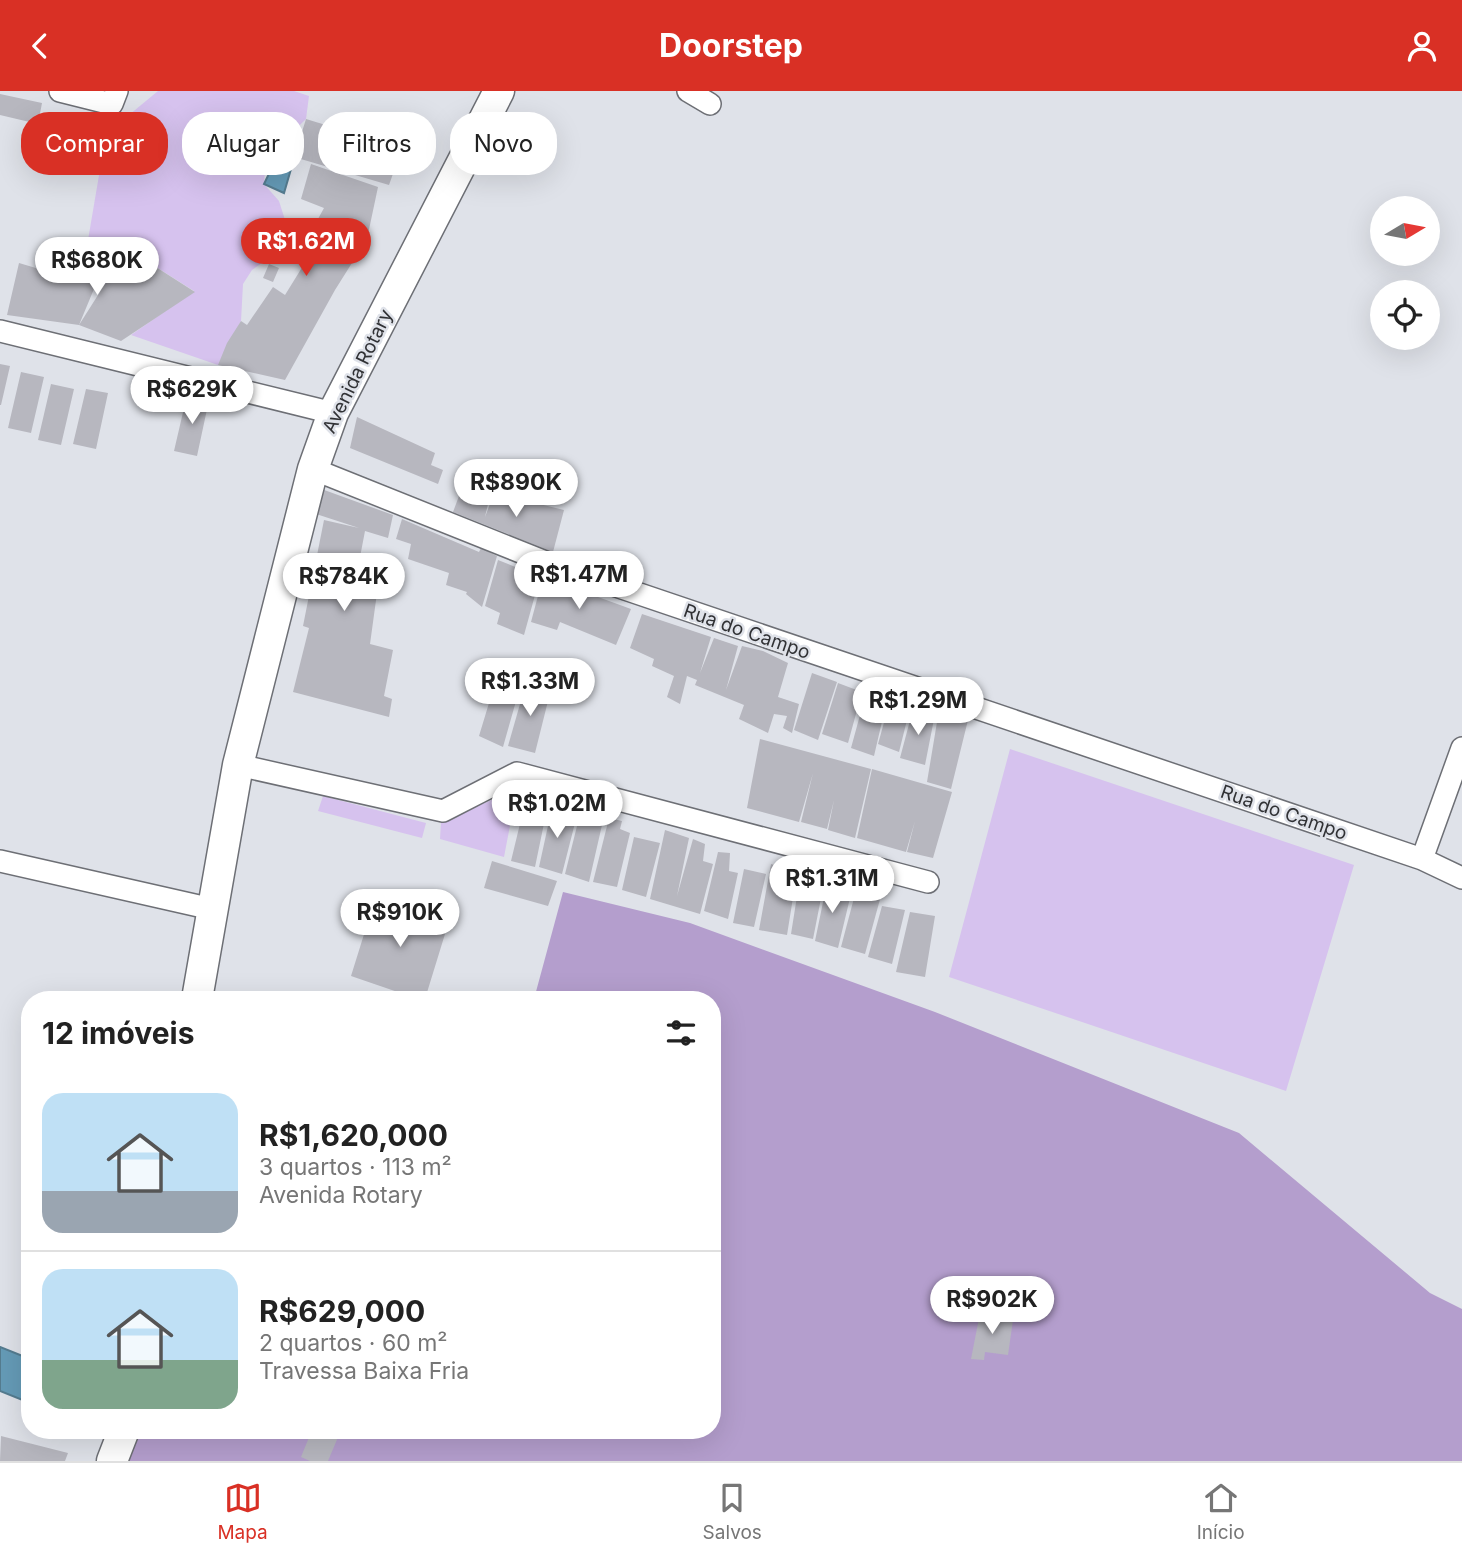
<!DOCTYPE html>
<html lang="pt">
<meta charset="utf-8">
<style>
:root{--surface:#fff;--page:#f2f2f2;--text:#222;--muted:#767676;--line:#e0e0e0;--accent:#d93025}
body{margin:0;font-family:Inter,sans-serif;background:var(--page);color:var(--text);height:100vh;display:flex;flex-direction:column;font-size:26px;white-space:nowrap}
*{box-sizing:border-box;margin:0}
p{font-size:23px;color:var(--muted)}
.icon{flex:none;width:38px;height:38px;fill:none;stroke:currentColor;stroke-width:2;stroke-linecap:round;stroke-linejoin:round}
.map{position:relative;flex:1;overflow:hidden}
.details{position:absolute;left:21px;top:900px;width:700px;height:448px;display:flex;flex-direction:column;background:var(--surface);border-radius:28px;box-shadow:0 7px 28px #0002}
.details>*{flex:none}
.guide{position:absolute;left:21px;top:21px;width:700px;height:63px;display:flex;gap:14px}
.needle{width:46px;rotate:80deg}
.buttons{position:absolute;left:1370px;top:105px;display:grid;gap:14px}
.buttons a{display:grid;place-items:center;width:70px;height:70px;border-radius:50%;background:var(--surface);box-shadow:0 7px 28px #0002;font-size:35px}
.price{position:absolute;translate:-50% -60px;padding:0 16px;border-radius:24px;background:#fff;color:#222;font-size:23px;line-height:46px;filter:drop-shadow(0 2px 4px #0008)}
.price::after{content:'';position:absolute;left:50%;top:42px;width:21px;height:16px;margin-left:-10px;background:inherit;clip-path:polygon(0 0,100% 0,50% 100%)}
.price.active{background:var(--accent);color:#fff}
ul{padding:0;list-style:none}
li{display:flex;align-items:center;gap:21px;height:175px;padding:0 21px}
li+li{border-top:2px solid var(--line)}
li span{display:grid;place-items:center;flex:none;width:196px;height:140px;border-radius:21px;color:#555}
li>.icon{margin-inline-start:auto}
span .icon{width:84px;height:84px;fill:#fffc;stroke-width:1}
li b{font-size:30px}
h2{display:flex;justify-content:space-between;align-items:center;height:84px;padding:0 21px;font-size:30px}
.tag{padding:0 24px;border-radius:28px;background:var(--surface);box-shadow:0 7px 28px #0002;font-size:24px;line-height:63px}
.tag.active{background:var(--accent);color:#fff}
header{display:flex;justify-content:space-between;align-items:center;height:91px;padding:0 21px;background:var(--accent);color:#fff;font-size:32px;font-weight:700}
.tabs{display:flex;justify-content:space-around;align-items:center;height:98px;border-top:2px solid var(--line);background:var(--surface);font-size:19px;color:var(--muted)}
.tabs a{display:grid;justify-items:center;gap:4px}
.tabs .active{color:var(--accent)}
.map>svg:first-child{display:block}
</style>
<header><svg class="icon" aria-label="back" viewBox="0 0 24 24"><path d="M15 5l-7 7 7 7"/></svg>Doorstep<svg class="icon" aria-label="person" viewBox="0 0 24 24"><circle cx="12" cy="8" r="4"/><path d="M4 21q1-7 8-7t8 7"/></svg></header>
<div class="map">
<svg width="1462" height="1370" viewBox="0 0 1462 1370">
<rect width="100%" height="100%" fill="#dfe2e9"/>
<!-- green -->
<path fill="#d6c2ee" d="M 158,0 L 294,0 L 309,5 L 306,28 L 266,67 L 264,93 L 279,110 L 292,151 L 252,179 L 243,193 L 241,230 L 218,274 L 131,244 L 194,200 L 134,162 L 105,193 L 88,149 L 106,43 Z
M 1010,658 L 1354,774 L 1286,1000 L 949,886 Z
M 517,698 L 504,766 L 440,748 L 441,731 Z
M 323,705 L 426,732 L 422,747 L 318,720 Z"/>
<!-- forest -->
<path fill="#b49ecd" d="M 563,801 L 690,832 L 935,921 L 1239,1042 L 1430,1202 L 1462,1218 L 1462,1370 L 127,1370 L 139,1339 L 712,1339 L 712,908 L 534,908 Z"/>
<!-- water -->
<path fill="#659bb7" stroke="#557c90" stroke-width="2" d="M 275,70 L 291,78 L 284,102 L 264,93 Z
M 0,1256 L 30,1268 L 30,1312 L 0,1300 Z"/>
<!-- building -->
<path fill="#b7b7bf" d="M 0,3 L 42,12 L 38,33 L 0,24 Z
M 306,28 L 375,49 L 369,70 L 394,80 L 389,94 L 294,66 Z
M 311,73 L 378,96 L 367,148 L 335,199 L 285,289 L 218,274 L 227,252 L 241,230 L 247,234 L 273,196 L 285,204 L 319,149 L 313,137 L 324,117 L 301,108 Z
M 313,137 L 317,151 L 311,161 L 303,140 Z
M 134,162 L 195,201 L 121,250 L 79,234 L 7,224 L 19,172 L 56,183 L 58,172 L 101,181 L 79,234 L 105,193 Z
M 269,173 L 279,177 L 273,191 L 263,187 Z
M 0,273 L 10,275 L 1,314 L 0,314 Z
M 21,281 L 44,286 L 31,342 L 8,337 Z
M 51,293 L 74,298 L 61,354 L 38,349 Z
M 86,298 L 108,302 L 96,358 L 73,353 Z
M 187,304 L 209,309 L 197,365 L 174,360 Z
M 357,326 L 435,362 L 431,374 L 443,379 L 438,393 L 350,357 Z
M 316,396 L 393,424 L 388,447 L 365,440 L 356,487 L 371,489 L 369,501 L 377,502 L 370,553 L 393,559 L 384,605 L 392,608 L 389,626 L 293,601 L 309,537 L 303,535 L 324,429 L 359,437 L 310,421 Z
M 459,405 L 488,413 L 485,426 L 493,405 L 521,415 L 523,409 L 564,419 L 553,461 L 453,421 Z
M 402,428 L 479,461 L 481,457 L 497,465 L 482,516 L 466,503 L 467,501 L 446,494 L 449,482 L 408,468 L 411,453 L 396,448 Z
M 498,469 L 540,486 L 524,544 L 497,533 L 500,522 L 485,515 Z
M 543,486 L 631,518 L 616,554 L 560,531 L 557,539 L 531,531 Z
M 642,523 L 711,546 L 700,582 L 714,547 L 738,555 L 726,599 L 742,555 L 763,560 L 788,572 L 778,606 L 799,613 L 792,642 L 783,637 L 787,625 L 774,623 L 768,642 L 739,628 L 744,614 L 695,594 L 697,589 L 687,585 L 680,613 L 667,606 L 674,585 L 652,575 L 654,568 L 630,557 Z
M 499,579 L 522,589 L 503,656 L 479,645 Z
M 812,582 L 837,591 L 818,649 L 794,639 Z
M 526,592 L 551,598 L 535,662 L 508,655 Z
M 838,592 L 862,601 L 848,652 L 822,643 Z
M 866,602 L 887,609 L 874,665 L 851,657 Z
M 890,610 L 910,617 L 899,661 L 878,653 Z
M 913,618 L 935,623 L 925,674 L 900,667 Z
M 939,619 L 969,625 L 951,698 L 927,691 Z
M 760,648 L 871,678 L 855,747 L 828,739 L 834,709 L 827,738 L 801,731 L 813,682 L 799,731 L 747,717 Z
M 872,678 L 952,701 L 933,767 L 907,761 L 915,730 L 906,761 L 857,747 Z
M 525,712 L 547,718 L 535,776 L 511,770 Z
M 553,712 L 567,716 L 566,725 L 576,728 L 562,783 L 539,776 Z
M 581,719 L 594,722 L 593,732 L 602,734 L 589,791 L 565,783 Z
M 609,727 L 622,730 L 620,738 L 630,742 L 617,796 L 593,791 Z
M 665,739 L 689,747 L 677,805 L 693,748 L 705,753 L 703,770 L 713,773 L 700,823 L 650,808 Z
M 634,746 L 660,752 L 646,806 L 622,799 Z
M 718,761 L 730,762 L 729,780 L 738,782 L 728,828 L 704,820 Z
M 492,770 L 557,790 L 548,815 L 484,797 Z
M 771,773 L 787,778 L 786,786 L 796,788 L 787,844 L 759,839 Z
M 744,778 L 766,783 L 754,836 L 733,832 Z
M 801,780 L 814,784 L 813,793 L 823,797 L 813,848 L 791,843 Z
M 828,787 L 841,790 L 841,803 L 850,807 L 838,857 L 815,850 Z
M 871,797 L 882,801 L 865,863 L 841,856 L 854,807 L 865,810 Z
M 375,808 L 449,830 L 425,908 L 418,908 L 351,885 Z
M 882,815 L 905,819 L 892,873 L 868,866 Z
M 910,821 L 935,825 L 925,886 L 896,881 Z
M 980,1222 L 1013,1229 L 1008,1264 L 985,1261 L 984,1269 L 971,1268 Z
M 312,1339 L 341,1339 L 328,1370 L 310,1370 L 301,1366 Z
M 1,1345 L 68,1362 L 65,1370 L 0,1370 Z"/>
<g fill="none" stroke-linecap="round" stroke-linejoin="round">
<defs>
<path id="minor" d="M 60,0 L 112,13 L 117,0
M 688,0 L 710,13
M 0,240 L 333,322
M 313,378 L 548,472 L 1422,768 L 1462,787
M 238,674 L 443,720 L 517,682 L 928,791
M 1422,768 L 1462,657
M 0,770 L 212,818"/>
<path id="secondary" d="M 197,908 L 238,674 L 313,378 L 333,322 L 499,0
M 112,1370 L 124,1339"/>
</defs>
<!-- minor casing -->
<use href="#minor" stroke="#6d6f75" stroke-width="24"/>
<!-- secondary casing -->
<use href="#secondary" stroke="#6d6f75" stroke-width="33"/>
<!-- minor -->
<use href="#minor" stroke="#fff" stroke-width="21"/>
<!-- secondary -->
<use href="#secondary" stroke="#fff" stroke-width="30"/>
</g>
<g text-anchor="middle" stroke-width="5" stroke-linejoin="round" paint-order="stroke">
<!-- street labels -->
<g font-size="19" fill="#313235" stroke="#dfe2e9">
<text transform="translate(357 280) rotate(-64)" y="7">Avenida Rotary</text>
<text transform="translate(747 540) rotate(19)" y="7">Rua do Campo</text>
<text transform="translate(1284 721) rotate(19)" y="7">Rua do Campo</text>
</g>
</g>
</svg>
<div class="buttons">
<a><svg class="needle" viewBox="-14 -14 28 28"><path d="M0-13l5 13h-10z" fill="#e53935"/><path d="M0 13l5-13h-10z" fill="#767676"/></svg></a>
<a><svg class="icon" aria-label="locate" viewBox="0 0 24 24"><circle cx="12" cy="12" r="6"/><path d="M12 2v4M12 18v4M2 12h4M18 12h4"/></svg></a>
</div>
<b class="price active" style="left:306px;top:187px">R$1.62M</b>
<b class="price" style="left:97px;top:206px">R$680K</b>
<b class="price" style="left:192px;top:335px">R$629K</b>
<b class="price" style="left:516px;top:428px">R$890K</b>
<b class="price" style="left:579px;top:520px">R$1.47M</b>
<b class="price" style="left:344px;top:522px">R$784K</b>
<b class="price" style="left:530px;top:627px">R$1.33M</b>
<b class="price" style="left:918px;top:646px">R$1.29M</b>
<b class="price" style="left:557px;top:749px">R$1.02M</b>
<b class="price" style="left:832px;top:824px">R$1.31M</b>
<b class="price" style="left:400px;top:858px">R$910K</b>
<b class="price" style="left:992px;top:1245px">R$902K</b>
<div class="guide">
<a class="tag active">Comprar</a>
<a class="tag">Alugar</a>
<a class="tag">Filtros</a>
<a class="tag">Novo</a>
</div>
<section class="details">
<h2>12 imóveis<svg class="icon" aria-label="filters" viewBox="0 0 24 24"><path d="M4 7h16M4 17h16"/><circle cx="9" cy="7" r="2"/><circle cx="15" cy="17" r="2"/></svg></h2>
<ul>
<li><span style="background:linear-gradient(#bfe0f5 70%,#9aa5b1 0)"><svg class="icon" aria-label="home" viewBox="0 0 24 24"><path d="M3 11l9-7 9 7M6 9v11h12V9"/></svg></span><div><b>R$1,620,000</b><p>3 quartos · 113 m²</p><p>Avenida Rotary</p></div></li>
<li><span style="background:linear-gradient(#bfe0f5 65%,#7fa58c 0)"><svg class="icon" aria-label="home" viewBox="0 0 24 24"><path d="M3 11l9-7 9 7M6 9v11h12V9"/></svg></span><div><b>R$629,000</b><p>2 quartos · 60 m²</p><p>Travessa Baixa Fria</p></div></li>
</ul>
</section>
</div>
<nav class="tabs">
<a class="active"><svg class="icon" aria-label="map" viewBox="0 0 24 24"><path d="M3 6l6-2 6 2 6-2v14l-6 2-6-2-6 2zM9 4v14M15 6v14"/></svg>Mapa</a>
<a><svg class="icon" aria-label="saved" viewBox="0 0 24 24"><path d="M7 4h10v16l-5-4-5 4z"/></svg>Salvos</a>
<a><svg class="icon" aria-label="home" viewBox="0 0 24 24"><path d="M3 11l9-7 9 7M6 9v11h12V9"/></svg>Início</a>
</nav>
